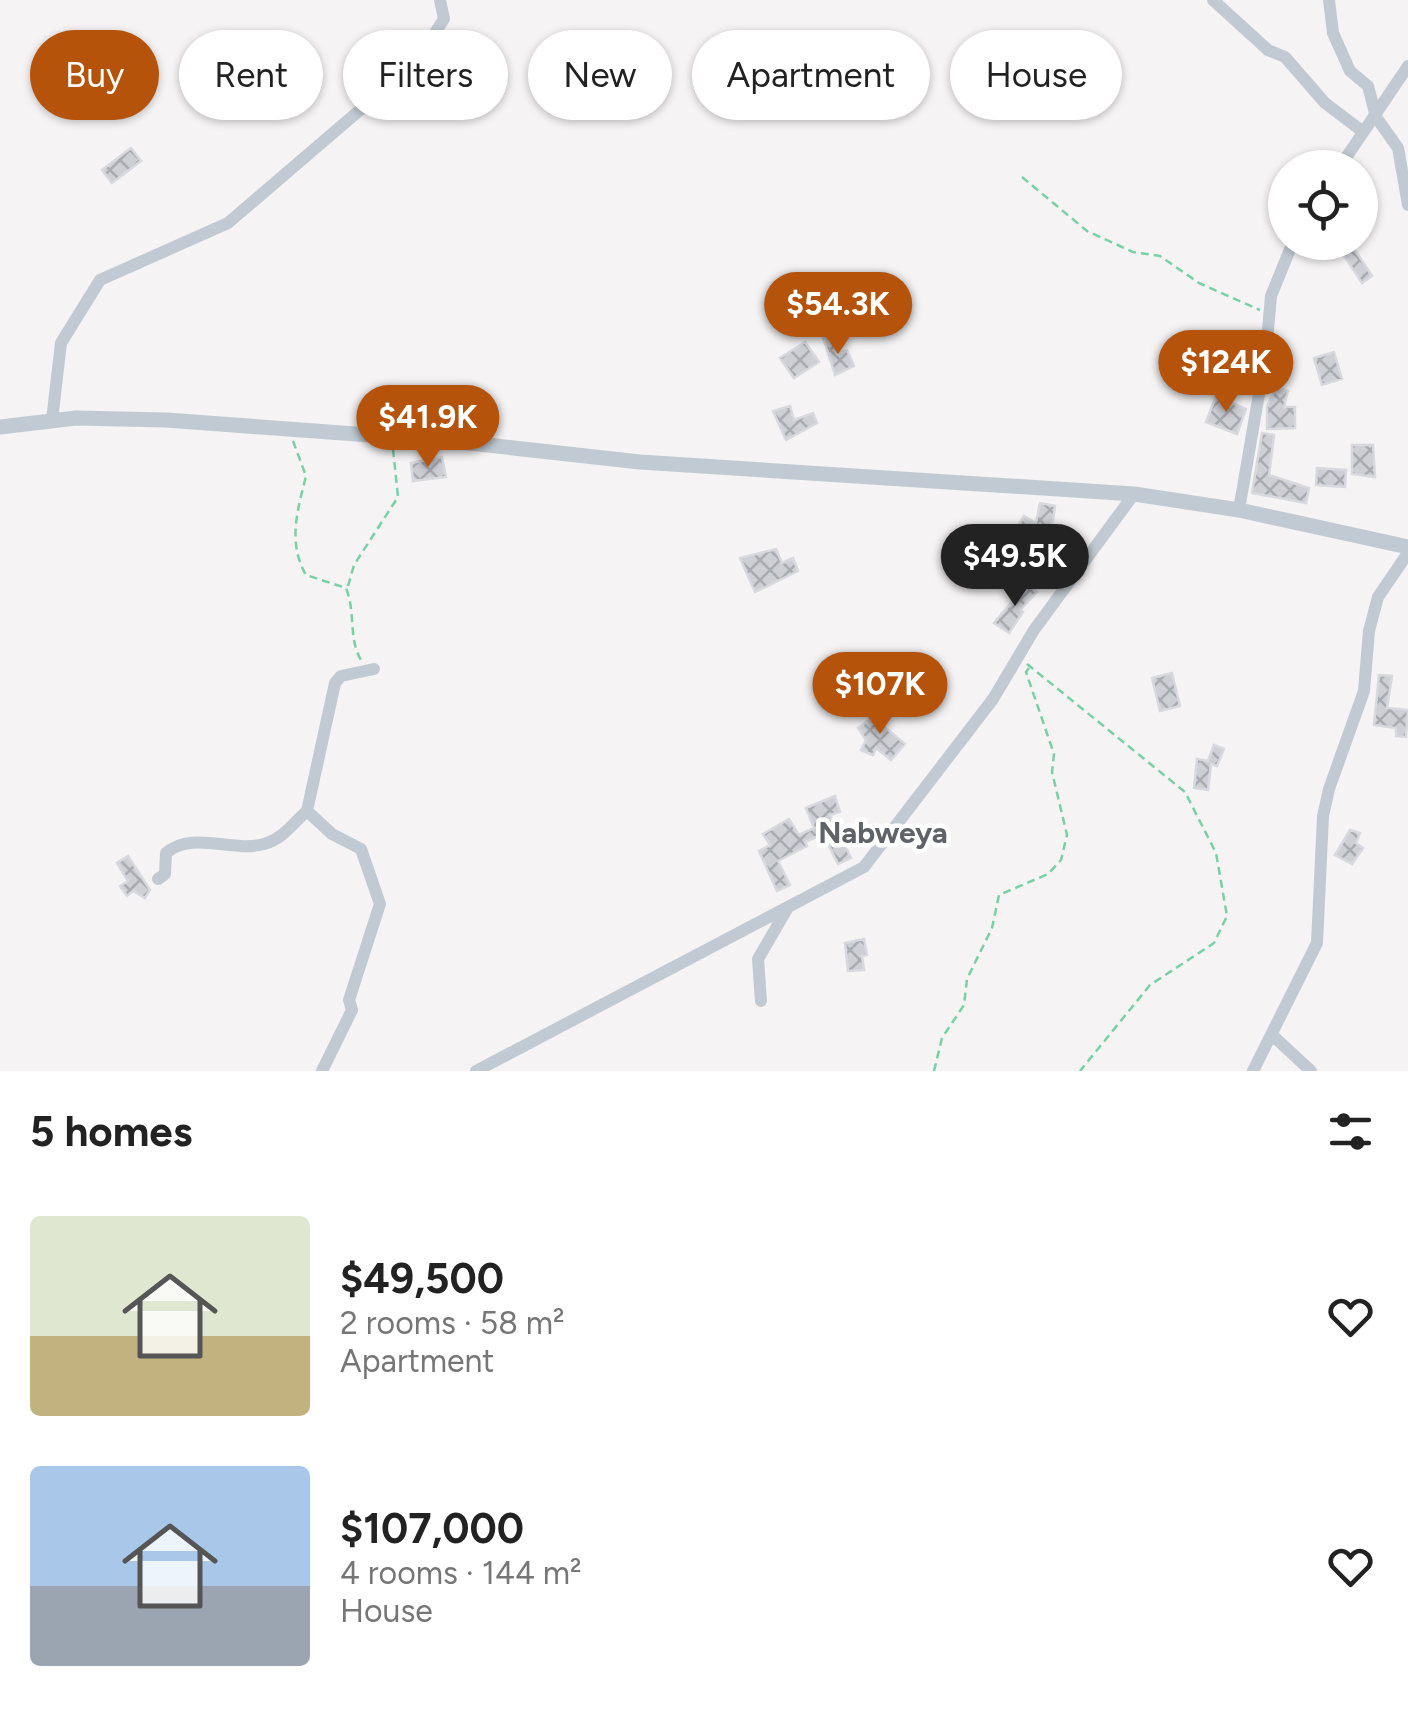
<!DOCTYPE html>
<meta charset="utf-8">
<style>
:root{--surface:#fff;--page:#f2f2f2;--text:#222;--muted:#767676;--accent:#b45309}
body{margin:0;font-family:Figtree,sans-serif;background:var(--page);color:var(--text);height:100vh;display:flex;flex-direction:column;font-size:38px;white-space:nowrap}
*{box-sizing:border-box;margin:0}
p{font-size:32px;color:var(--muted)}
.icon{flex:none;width:55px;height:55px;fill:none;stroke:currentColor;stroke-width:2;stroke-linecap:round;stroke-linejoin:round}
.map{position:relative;height:1071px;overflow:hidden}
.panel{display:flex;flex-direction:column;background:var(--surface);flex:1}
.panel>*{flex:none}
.banner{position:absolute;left:30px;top:30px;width:1350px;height:90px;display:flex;gap:20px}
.buttons{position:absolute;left:1268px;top:150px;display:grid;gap:20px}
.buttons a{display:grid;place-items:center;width:110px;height:110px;border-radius:50%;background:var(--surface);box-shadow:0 2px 8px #0004;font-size:50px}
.price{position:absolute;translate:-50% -85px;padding:0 22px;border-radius:35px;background:var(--accent);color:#fff;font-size:32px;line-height:65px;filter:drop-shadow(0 2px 5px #0008)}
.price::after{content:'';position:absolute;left:50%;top:60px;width:30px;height:22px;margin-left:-15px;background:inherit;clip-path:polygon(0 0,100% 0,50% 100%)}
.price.active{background:#222;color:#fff}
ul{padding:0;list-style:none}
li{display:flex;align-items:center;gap:30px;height:250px;padding:0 30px}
li span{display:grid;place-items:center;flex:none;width:280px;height:200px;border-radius:10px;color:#555}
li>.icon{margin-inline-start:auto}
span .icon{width:120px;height:120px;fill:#fffc;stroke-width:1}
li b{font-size:42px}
h2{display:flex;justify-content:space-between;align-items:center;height:120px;padding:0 30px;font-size:42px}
.chip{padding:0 35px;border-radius:45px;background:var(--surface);box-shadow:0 2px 8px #0004;font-size:35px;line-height:90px}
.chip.active{background:var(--accent);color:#fff}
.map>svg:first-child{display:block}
</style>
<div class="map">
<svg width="1408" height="1071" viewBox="0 0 1408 1071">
<defs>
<pattern id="building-cross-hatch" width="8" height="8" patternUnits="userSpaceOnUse" patternTransform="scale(2.5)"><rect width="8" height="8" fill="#cdcfd5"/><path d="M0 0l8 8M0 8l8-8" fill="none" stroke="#a8abb0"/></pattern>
</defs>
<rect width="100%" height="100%" fill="#f5f3f3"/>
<!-- building -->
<path fill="url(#building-cross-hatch)" stroke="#d7d9de" stroke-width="2.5" d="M 131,148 L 141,161 L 112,183 L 102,170 Z
M 1335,242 L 1350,242 L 1372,276 L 1362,283 Z
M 831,334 L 837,354 L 847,350 L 854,366 L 835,375 L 823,337 Z
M 805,342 L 819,362 L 794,378 L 780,358 Z
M 1334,352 L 1342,379 L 1322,385 L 1314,358 Z
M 1276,387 L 1288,391 L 1284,407 L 1295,407 L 1295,428 L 1267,429 L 1267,407 Z
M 1216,396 L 1246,409 L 1237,434 L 1206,422 Z
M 436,398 L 437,414 L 402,415 L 401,399 Z
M 790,406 L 794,420 L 813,413 L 817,423 L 786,440 L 773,411 Z
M 1262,433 L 1274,435 L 1269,475 L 1309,488 L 1306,503 L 1252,493 Z
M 1352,445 L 1373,445 L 1375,477 L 1352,474 Z
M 442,457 L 446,477 L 413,481 L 411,463 Z
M 1317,468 L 1346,470 L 1345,487 L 1316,485 Z
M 1040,503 L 1055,506 L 1053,521 L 1032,550 L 1033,539 L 1016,529 L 1024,516 L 1036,523 Z
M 776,549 L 782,563 L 793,558 L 798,571 L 755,592 L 740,558 Z
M 1028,583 L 1037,592 L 1020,610 L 1023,612 L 1009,633 L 994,623 Z
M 1172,673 L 1180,706 L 1160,711 L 1152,678 Z
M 1379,675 L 1392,676 L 1387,708 L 1408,710 L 1406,737 L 1396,736 L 1396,728 L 1374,725 Z
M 884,709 L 891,717 L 882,725 L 905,744 L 891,760 L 876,748 L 873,755 L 861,750 L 866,740 L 858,728 Z
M 1214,745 L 1224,749 L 1217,766 L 1211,764 L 1208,790 L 1194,788 L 1197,759 L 1208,761 Z
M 835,796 L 840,812 L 830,815 L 851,858 L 838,864 L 823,834 L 805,842 L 807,846 L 778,861 L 790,885 L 777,891 L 759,851 L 770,845 L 763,834 L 789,819 L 799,835 L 814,828 L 806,808 Z
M 1350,830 L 1360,833 L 1356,843 L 1363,848 L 1352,864 L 1335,855 Z
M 128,856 L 150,890 L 145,898 L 133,891 L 127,896 L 120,886 L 128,881 L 117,863 Z
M 864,939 L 867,955 L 862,956 L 864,970 L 848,971 L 845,943 Z"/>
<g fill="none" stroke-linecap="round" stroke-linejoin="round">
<!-- path -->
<path stroke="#7ad0a6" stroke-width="2.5" stroke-dasharray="8 5" stroke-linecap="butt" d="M 1022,177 L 1087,231 L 1133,252 L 1160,256 L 1199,283 L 1260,310
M 293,441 L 306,476 C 298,509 287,542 306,575 L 346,588 C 356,613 348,638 361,660
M 348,586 L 354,565 L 398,497 L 393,449
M 1027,664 L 1185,792 L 1216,853 L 1227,916 L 1214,943 L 1150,985 L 1080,1071
M 934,1071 L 942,1038 L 964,1005 L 967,979 L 992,928 L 999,895 L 1048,874 L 1061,860 L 1067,835 L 1052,772 L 1054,754 L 1026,672 L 1029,668"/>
<!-- minor -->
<path stroke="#c1cad2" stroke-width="12" d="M 1213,0 L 1268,50 L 1285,57 L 1325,103 L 1362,131
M 1329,0 L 1333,33 L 1350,71 L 1368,86 L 1376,117 L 1398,148 L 1408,205
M 1339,168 L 1408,66
M 52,420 L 61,343 L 100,280 L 228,223 L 416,62 L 444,19 L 440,0
M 1239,510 L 1266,353 L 1271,296 L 1293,242
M 307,811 L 335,683 L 341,676 L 374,669
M 158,879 L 165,874 L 166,853 C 192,830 233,853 264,844 C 283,839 293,823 307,811 L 332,834 L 361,849 L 380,904 L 349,1000 L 352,1010 L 322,1071
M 761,1001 L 758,959 L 787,909
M 1272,1035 L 1311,1071
M 476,1071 L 864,867 L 993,699 L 1034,630 L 1134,494
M 1253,1071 L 1317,943 L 1323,816 L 1329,789 L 1364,691 L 1369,631 L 1378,597 L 1408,553"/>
<!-- tertiary -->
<path stroke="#c1cad2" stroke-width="15" d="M 0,427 L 76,418 L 166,420 L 451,441 L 640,462 L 1134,494 L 1239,510 L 1408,547"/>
</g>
<g text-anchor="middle" stroke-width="9" stroke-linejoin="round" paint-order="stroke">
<!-- quarter labels -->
<g font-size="30" font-weight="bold" fill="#5f6368" stroke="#fff">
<text x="883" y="843">Nabweya</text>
</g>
</g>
</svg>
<div class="buttons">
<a><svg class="icon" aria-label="locate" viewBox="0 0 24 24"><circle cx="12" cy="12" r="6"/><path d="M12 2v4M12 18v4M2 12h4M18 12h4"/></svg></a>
</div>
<b class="price" style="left:838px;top:357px">$54.3K</b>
<b class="price" style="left:1226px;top:415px">$124K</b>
<b class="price" style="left:428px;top:470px">$41.9K</b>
<b class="price active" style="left:1015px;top:609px">$49.5K</b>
<b class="price" style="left:880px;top:737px">$107K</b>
<div class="banner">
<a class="chip active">Buy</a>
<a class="chip">Rent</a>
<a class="chip">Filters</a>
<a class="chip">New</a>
<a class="chip">Apartment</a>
<a class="chip">House</a>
</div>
</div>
<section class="panel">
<h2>5 homes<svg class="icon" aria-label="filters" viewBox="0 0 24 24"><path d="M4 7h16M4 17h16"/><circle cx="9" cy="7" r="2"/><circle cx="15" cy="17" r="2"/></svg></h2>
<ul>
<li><span style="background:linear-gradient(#dfe7d0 60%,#c2b280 0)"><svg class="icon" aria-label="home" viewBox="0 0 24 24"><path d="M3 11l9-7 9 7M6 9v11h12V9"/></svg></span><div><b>$49,500</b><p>2 rooms · 58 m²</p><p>Apartment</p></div><svg class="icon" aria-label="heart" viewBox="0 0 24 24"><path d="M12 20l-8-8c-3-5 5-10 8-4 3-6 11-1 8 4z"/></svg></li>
<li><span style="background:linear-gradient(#a9c7e8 60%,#9aa5b1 0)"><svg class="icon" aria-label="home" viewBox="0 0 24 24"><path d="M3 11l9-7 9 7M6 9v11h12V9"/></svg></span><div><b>$107,000</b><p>4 rooms · 144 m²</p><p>House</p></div><svg class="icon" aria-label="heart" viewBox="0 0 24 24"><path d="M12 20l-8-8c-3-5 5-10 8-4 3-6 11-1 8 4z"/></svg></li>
</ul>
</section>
